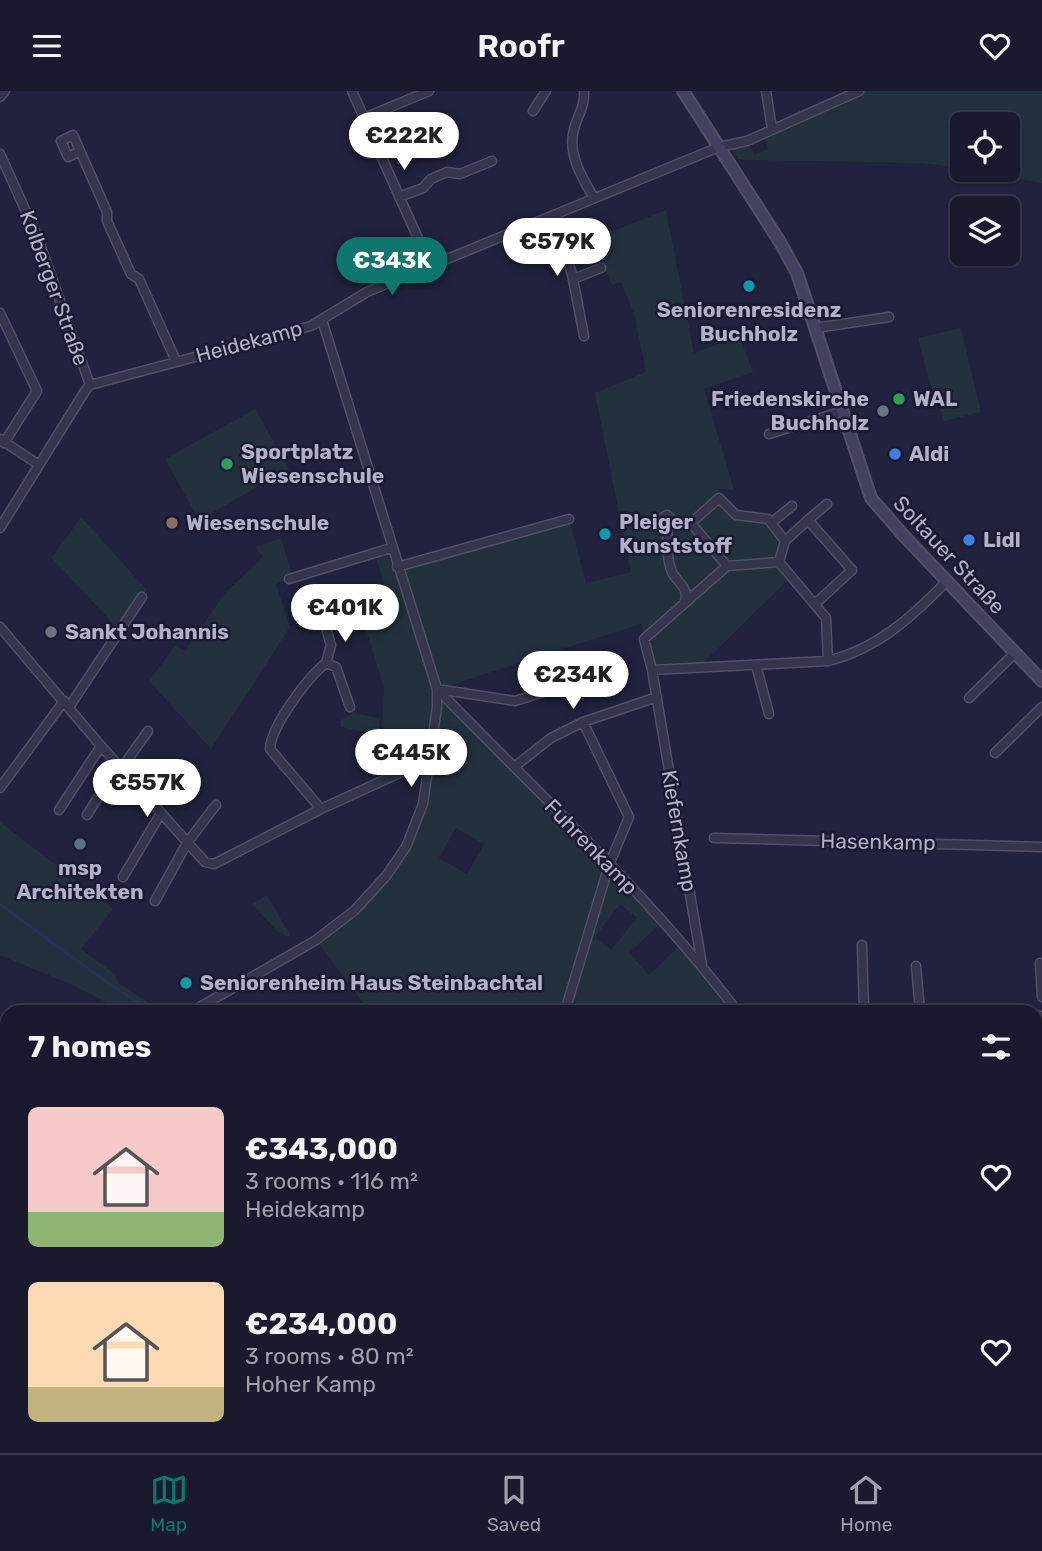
<!DOCTYPE html>
<meta charset="utf-8">
<style>
:root{--surface:#191a2e;--page:#26273a;--text:#f1f3f6;--muted:#9fa1aa;--line:#37384a;--accent:#0f766e}
body{margin:0;font-family:Rubik,sans-serif;background:var(--page);color:var(--text);height:100vh;display:flex;flex-direction:column;font-size:26px;white-space:nowrap}
*{box-sizing:border-box;margin:0}
p{font-size:23px;color:var(--muted)}
.icon{flex:none;width:38px;height:38px;fill:none;stroke:currentColor;stroke-width:2;stroke-linecap:round;stroke-linejoin:round}
.map{position:relative;flex:1;overflow:hidden}
.drawer{position:absolute;left:0px;top:914px;width:1043px;height:450px;display:flex;flex-direction:column;background:var(--surface);border-radius:21px 21px 0 0;box-shadow:0 2px 5px #0004,0 0 0 2px var(--line)}
.drawer>*{flex:none}
.tools{position:absolute;left:950px;top:21px;display:grid;gap:14px}
.tools a{display:grid;place-items:center;width:70px;height:70px;border-radius:10px;background:var(--surface);box-shadow:0 2px 5px #0004,0 0 0 2px var(--line);font-size:35px}
.price{position:absolute;translate:-50% -60px;padding:0 16px;border-radius:24px;background:#fff;color:#222;font-size:23px;line-height:46px;filter:drop-shadow(0 2px 4px #0008)}
.price::after{content:'';position:absolute;left:50%;top:42px;width:21px;height:16px;margin-left:-10px;background:inherit;clip-path:polygon(0 0,100% 0,50% 100%)}
.price.on{background:var(--accent);color:#fff}
ul{padding:0;list-style:none}
li{display:flex;align-items:center;gap:21px;height:175px;padding:0 28px}
li span{display:grid;place-items:center;flex:none;width:196px;height:140px;border-radius:10px;color:#555}
li>.icon{margin-inline-start:auto}
span .icon{width:84px;height:84px;fill:#fffc;stroke-width:1}
li b{font-size:30px}
h2{display:flex;justify-content:space-between;align-items:center;height:84px;padding:0 28px;font-size:30px}
header{display:flex;justify-content:space-between;align-items:center;height:91px;padding:0 28px;background:var(--surface);font-size:32px;font-weight:600}
.dock{display:flex;justify-content:space-around;align-items:center;height:98px;border-top:2px solid var(--line);background:var(--surface);font-size:19px;color:var(--muted)}
.dock a{display:grid;justify-items:center;gap:4px}
.dock .on{color:var(--accent)}
.map>svg:first-child{display:block}
</style>
<header><svg class="icon" aria-label="menu" viewBox="0 0 24 24"><path d="M4 6h16M4 12h16M4 18h16"/></svg>Roofr<svg class="icon" aria-label="heart" viewBox="0 0 24 24"><path d="M12 20l-8-8c-3-5 5-10 8-4 3-6 11-1 8 4z"/></svg></header>
<div class="map">
<svg width="1042" height="1362" viewBox="0 0 1042 1362">
<rect width="100%" height="100%" fill="#21223d"/>
<!-- green -->
<path fill="#23313e" fill-rule="evenodd" d="M 859,0 L 1042,0 L 1042,92 L 972,79 L 1008,79 L 1008,33 L 962,33 L 962,77 L 921,72 L 748,69 L 738,68 L 731,53 L 747,50 L 754,64 L 768,58 L 762,43 Z
M 666,119 L 694,262 L 739,245 L 753,281 L 704,298 L 734,399 L 717,398 C 722,423 747,425 768,428 L 785,450 L 779,471 L 791,486 L 698,577 L 652,579 L 641,533 L 438,598 L 662,831 L 629,862 L 649,884 L 682,852 L 737,920 L 351,920 L 364,913 L 316,849 L 355,819 L 386,785 L 417,734 L 430,669 L 380,689 L 384,597 L 359,516 L 388,507 L 375,462 L 391,457 L 397,475 L 569,428 L 586,492 L 631,481 L 595,302 L 646,281 L 634,223 L 621,191 L 612,194 L 593,148 ZM 456,737 L 484,753 L 467,783 L 439,767 ZM 620,813 L 637,827 L 611,859 L 595,846 Z
M 961,237 L 981,321 L 944,330 L 928,286 L 918,247 Z
M 255,318 L 289,378 L 199,429 L 165,368 Z
M 81,426 L 147,499 L 120,540 L 52,467 Z
M 281,447 L 293,487 L 276,493 L 290,536 L 211,658 L 149,590 L 175,555 L 185,560 L 225,502 L 263,466 L 255,456 Z
M 353,622 L 379,627 L 379,643 L 341,636 L 340,630 Z
M 0,731 L 113,818 L 81,858 L 116,884 L 118,892 L 162,920 L 116,920 L 102,909 L 70,893 L 0,864 Z
M 267,804 L 290,844 L 287,846 L 277,840 L 252,813 Z
M 1042,1011 L 1042,1362 L 862,1362 L 862,1356 L 896,1356 L 897,1361 L 917,1356 L 1036,1356 L 1036,1226 L 1042,1224 L 1036,1205 L 1036,1012 Z
M 20,1356 L 302,1356 L 301,1362 L 18,1362 Z
M 559,1356 L 838,1356 L 838,1362 L 555,1362 Z"/>
<g fill="none" stroke-linecap="round" stroke-linejoin="round">
<!-- stream -->
<path stroke="#2c2e5d" stroke-width="2" d="M 0,813 L 91,880 L 150,920
M 716,1356 L 718,1362"/>
<defs>
<path id="minor" d="M 352,0 L 430,174
M 584,0 C 585,15 578,24 574,38 C 567,62 582,87 594,107
M 766,0 L 772,38
M 0,6 L 5,0
M 533,20 L 546,0
M 364,27 L 429,0
M 80,60 L 68,66 L 61,50 L 73,44 L 107,121 L 107,130 L 131,183 L 139,188 L 176,270
M 0,63 L 37,145 L 90,294
M 399,106 L 423,97 L 431,88 L 447,81 L 460,83 L 492,70
M 556,123 L 573,188 L 584,245
M 573,188 L 601,177
M 0,222 L 37,300 L 4,352
M 816,237 L 889,226
M 769,343 L 843,320
M 0,348 L 39,374
M 808,429 L 827,413
M 771,432 L 792,415
M 667,436 L 672,434 L 673,429 L 667,424 L 662,427 L 662,432 L 667,436 C 668,450 666,471 673,483 C 680,494 690,498 684,513
M 0,437 L 85,300 L 90,294 L 311,235 L 367,201 L 719,56 L 747,50 L 859,0
M 785,450 L 808,429 L 852,479 L 815,513
M 727,475 L 691,432 L 719,407 L 736,424 L 768,428 L 785,450 L 779,471
M 727,475 L 779,471 L 826,527 L 828,570
M 397,476 L 569,428
M 289,488 L 391,457
M 325,534 L 331,554 L 326,572
M 0,536 L 101,655 L 205,771 L 214,773 L 321,718 L 430,668
M 756,574 L 769,623
M 652,579 L 828,570 C 877,558 912,526 947,490
M 437,598 C 539,703 649,804 737,920
M 437,598 L 515,610 L 563,595
M 969,607 L 1015,562
M 69,616 L 142,506
M 995,662 L 1042,616
M 514,676 L 551,647 L 583,631 L 657,606
M 121,678 L 148,640
M 0,697 L 64,610
M 153,714 L 174,687 L 187,678
M 321,718 L 270,658 C 271,635 308,586 326,572 L 336,576 L 350,616
M 59,719 L 101,655
M 87,724 L 118,674
M 714,747 L 1042,756
M 123,786 L 161,722
M 155,810 L 187,752 L 216,714
M 862,854 L 864,920
M 1040,872 L 1042,906
M 702,874 L 652,579 L 644,548 L 727,475
M 916,875 L 920,920
M 193,920 L 316,849 L 355,819 L 386,785 L 406,756 L 423,713 L 437,616 L 437,598 L 322,229
M 565,920 L 609,774 L 629,726 L 583,631
M 1036,925 L 1042,925
M 381,1362 L 381,1356
M 445,1362 L 445,1356
M 497,1362 L 498,1356"/>
<path id="tertiary" d="M 0,967 L 7,972
M 551,1356 L 558,1362"/>
<path id="secondary" d="M 683,0 L 780,151 L 797,182 L 871,407 L 904,445 L 1042,590"/>
</defs>
<!-- minor casing -->
<use href="#minor" stroke="#505068" stroke-width="11"/>
<!-- tertiary casing -->
<use href="#tertiary" stroke="#505068" stroke-width="13"/>
<!-- secondary casing -->
<use href="#secondary" stroke="#505068" stroke-width="14"/>
<!-- minor -->
<use href="#minor" stroke="#35354d" stroke-width="8"/>
<!-- tertiary -->
<use href="#tertiary" stroke="#35354d" stroke-width="10"/>
<!-- secondary -->
<use href="#secondary" stroke="#424260" stroke-width="10"/>
</g>
<!-- markers -->
<g fill="#0f9aa8" stroke="#1a1b32" stroke-width="2.5">
<circle cx="749" cy="195" r="7"/>
<circle cx="605" cy="443" r="7"/>
<circle cx="186" cy="892" r="7"/>
</g>
<g fill="#2e9e5b" stroke="#1a1b32" stroke-width="2.5">
<circle cx="899" cy="308" r="7"/>
<circle cx="227" cy="373" r="7"/>
</g>
<g fill="#6b7280" stroke="#1a1b32" stroke-width="2.5">
<circle cx="883" cy="320" r="7"/>
<circle cx="51" cy="541" r="7"/>
</g>
<g fill="#3f7fe0" stroke="#1a1b32" stroke-width="2.5">
<circle cx="895" cy="363" r="7"/>
<circle cx="969" cy="449" r="7"/>
</g>
<circle fill="#8d6e63" stroke="#1a1b32" stroke-width="2.5" cx="172" cy="432" r="7"/>
<circle fill="#5c6f8a" stroke="#1a1b32" stroke-width="2.5" cx="80" cy="753" r="7"/>
<g text-anchor="middle" stroke-width="5" stroke-linejoin="round" paint-order="stroke">
<!-- street labels -->
<g font-size="21" fill="#b0b0c9" stroke="#1a1b32">
<text transform="translate(54 197) rotate(70)" y="7">Kolberger Straße</text>
<text transform="translate(249 251) rotate(-15)" y="7">Heidekamp</text>
<text transform="translate(949 464) rotate(47)" y="7">Soltauer Straße</text>
<text transform="translate(679 740) rotate(80)" y="7">Kiefernkamp</text>
<text transform="translate(878 751) rotate(1)" y="7">Hasenkamp</text>
<text transform="translate(591 756) rotate(46)" y="7">Fuhrenkamp</text>
</g>
<!-- poi labels -->
<g font-size="21" font-weight="bold" fill="#b0b0c9" stroke="#1a1b32" text-anchor="start">
<text x="749" y="226" text-anchor="middle">Seniorenresidenz<tspan x="749" dy="24">Buchholz</tspan></text>
<text x="869" y="315" text-anchor="end">Friedenskirche<tspan x="869" dy="24">Buchholz</tspan></text>
<text x="913" y="315">WAL</text>
<text x="241" y="368">Sportplatz<tspan x="241" dy="24">Wiesenschule</tspan></text>
<text x="909" y="370">Aldi</text>
<text x="619" y="438">Pleiger<tspan x="619" dy="24">Kunststoff</tspan></text>
<text x="186" y="439">Wiesenschule</text>
<text x="983" y="456">Lidl</text>
<text x="65" y="548">Sankt Johannis</text>
<text x="80" y="784" text-anchor="middle">msp<tspan x="80" dy="24">Architekten</tspan></text>
<text x="200" y="899">Seniorenheim Haus Steinbachtal</text>
</g>
</g>
</svg>
<div class="tools">
<a><svg class="icon" aria-label="locate" viewBox="0 0 24 24"><circle cx="12" cy="12" r="6"/><path d="M12 2v4M12 18v4M2 12h4M18 12h4"/></svg></a>
<a><svg class="icon" aria-label="layers" viewBox="0 0 24 24"><path d="M12 4l9 5-9 5-9-5zM3 14l9 5 9-5"/></svg></a>
</div>
<b class="price" style="left:404px;top:81px">€222K</b>
<b class="price" style="left:557px;top:187px">€579K</b>
<b class="price on" style="left:392px;top:206px">€343K</b>
<b class="price" style="left:345px;top:553px">€401K</b>
<b class="price" style="left:573px;top:620px">€234K</b>
<b class="price" style="left:411px;top:698px">€445K</b>
<b class="price" style="left:147px;top:728px">€557K</b>
<section class="drawer">
<h2>7 homes<svg class="icon" aria-label="filters" viewBox="0 0 24 24"><path d="M4 7h16M4 17h16"/><circle cx="9" cy="7" r="2"/><circle cx="15" cy="17" r="2"/></svg></h2>
<ul>
<li><span style="background:linear-gradient(#f6c9c9 75%,#8fb573 0)"><svg class="icon" aria-label="home" viewBox="0 0 24 24"><path d="M3 11l9-7 9 7M6 9v11h12V9"/></svg></span><div><b>€343,000</b><p>3 rooms · 116 m²</p><p>Heidekamp</p></div><svg class="icon" aria-label="heart" viewBox="0 0 24 24"><path d="M12 20l-8-8c-3-5 5-10 8-4 3-6 11-1 8 4z"/></svg></li>
<li><span style="background:linear-gradient(#ffd9b3 75%,#c2b280 0)"><svg class="icon" aria-label="home" viewBox="0 0 24 24"><path d="M3 11l9-7 9 7M6 9v11h12V9"/></svg></span><div><b>€234,000</b><p>3 rooms · 80 m²</p><p>Hoher Kamp</p></div><svg class="icon" aria-label="heart" viewBox="0 0 24 24"><path d="M12 20l-8-8c-3-5 5-10 8-4 3-6 11-1 8 4z"/></svg></li>
</ul>
</section>
</div>
<nav class="dock">
<a class="on"><svg class="icon" aria-label="map" viewBox="0 0 24 24"><path d="M3 6l6-2 6 2 6-2v14l-6 2-6-2-6 2zM9 4v14M15 6v14"/></svg>Map</a>
<a><svg class="icon" aria-label="saved" viewBox="0 0 24 24"><path d="M7 4h10v16l-5-4-5 4z"/></svg>Saved</a>
<a><svg class="icon" aria-label="home" viewBox="0 0 24 24"><path d="M3 11l9-7 9 7M6 9v11h12V9"/></svg>Home</a>
</nav>
